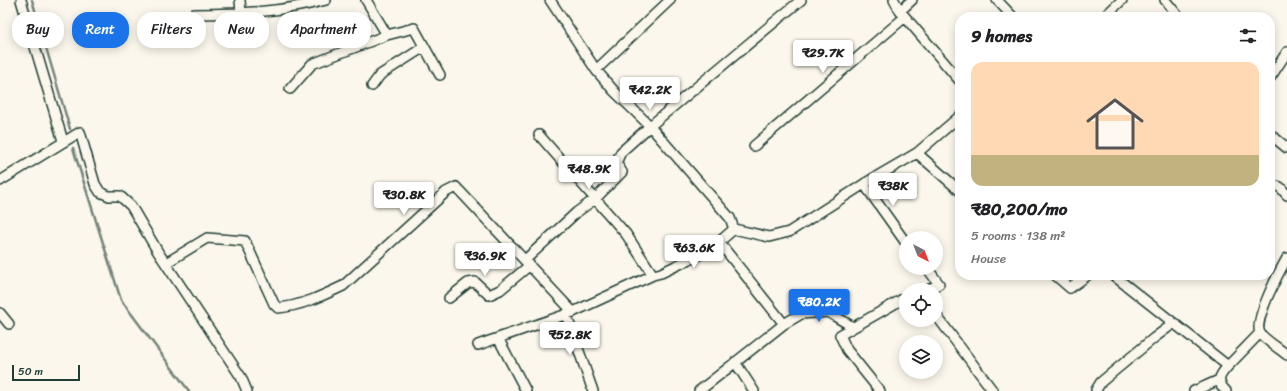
<!DOCTYPE html>
<meta charset="utf-8">
<style>
:root{--surface:#fff;--page:#f6f6f6;--text:#202124;--muted:#757577;--line:#e0e0e0;--accent:#1a73e8}
body{margin:0;font-family:Sriracha,sans-serif;background:var(--page);color:var(--text);height:100vh;display:flex;flex-direction:column;font-size:15px;white-space:nowrap}
*{box-sizing:border-box;margin:0}
p{font-size:13px;color:var(--muted)}
.icon{flex:none;width:22px;height:22px;fill:none;stroke:currentColor;stroke-width:2;stroke-linecap:round;stroke-linejoin:round}
.map{position:relative;flex:1;overflow:hidden}
.panel{position:absolute;left:955px;top:12px;width:320px;height:268px;display:flex;flex-direction:column;background:var(--surface);border-radius:16px;box-shadow:0 2px 10px #0003}
.panel>*{flex:none}
.guide{position:absolute;left:12px;top:12px;width:380px;height:36px;display:flex;gap:8px}
.needle{width:26px;rotate:138deg}
.buttons{position:absolute;left:899px;top:231px;display:grid;gap:8px}
.buttons a{display:grid;place-items:center;width:44px;height:44px;border-radius:50%;background:var(--surface);box-shadow:0 2px 10px #0003;font-size:20px}
.scale{position:absolute;left:12px;bottom:10px;width:68px;box-sizing:border-box;padding-left:4px;border:2px solid #1f3d34;border-top:0;font-size:11px;line-height:14px;white-space:nowrap;color:#1f3d34;-webkit-text-stroke:3px #fbf7ec;paint-order:stroke}
.price{position:absolute;translate:-50% -34px;padding:0 9px;border-radius:4px;background:#fff;color:#222;font-size:13px;line-height:26px;filter:drop-shadow(0 1px 2px #0008)}
.price::after{content:'';position:absolute;left:50%;top:24px;width:12px;height:9px;margin-left:-6px;background:inherit;clip-path:polygon(0 0,100% 0,50% 100%)}
.price.active{background:var(--accent);color:#fff}
ul{padding:0;list-style:none}
li{display:grid;align-content:center;gap:8px;height:212px;padding:0 16px}
li+li{border-top:1px solid var(--line)}
li span{display:grid;place-items:center;height:124px;border-radius:12px;color:#555}
li>.icon{margin-inline-start:auto}
span .icon{width:72px;height:72px;fill:#fffc;stroke-width:1}
li b{font-size:17px}
h2{display:flex;justify-content:space-between;align-items:center;height:48px;padding:0 16px;font-size:17px}
.tag{padding:0 14px;border-radius:16px;background:var(--surface);box-shadow:0 2px 10px #0003;font-size:14px;line-height:36px}
.tag.active{background:var(--accent);color:#fff}
.map>svg:first-child{display:block}
</style>
<div class="map">
<svg width="1287" height="391" viewBox="0 0 1287 391">
<rect width="100%" height="100%" fill="#fbf7ec"/>
<filter id="ink" filterUnits="userSpaceOnUse"><feTurbulence type="fractalNoise" baseFrequency=".025" numOctaves="2"/><feDisplacementMap in="SourceGraphic" scale="8" xChannelSelector="R" yChannelSelector="G"/><feConvolveMatrix kernelMatrix="1 2 1 2 8 2 1 2 1" color-interpolation-filters="sRGB"/></filter>
<g filter="url(#ink)">
<g fill="none" stroke-linecap="round" stroke-linejoin="round">
<!-- stream -->
<path stroke="#74847b" stroke-width="2.5" d="M 32,0 L 70,129
M 73,148 L 121,300 L 189,391"/>
<defs>
<path id="minor" d="M 21,0 L 63,141
M 240,0 L 241,14
M 366,0 L 387,35 L 414,28 L 440,75
M 550,0 L 596,70 L 614,91 L 650,126 L 730,218 L 734,229
M 894,0 L 900,11 L 960,81
M 997,0 L 1013,17
M 1165,0 L 1179,17
M 900,11 L 912,0
M 194,14 C 239,14 283,12 326,0
M 1104,17 L 1122,0
M 596,70 L 670,0
M 1270,78 L 1287,52
M 372,86 L 380,75 L 424,47
M 290,89 L 312,64 L 387,35
M 1270,134 L 1287,148
M 539,135 L 626,234 L 653,275
M 754,146 L 905,17
M 917,153 L 960,191
M 0,181 L 80,132 L 95,184 L 100,192 L 109,196 L 120,196 L 131,206 L 158,252 L 241,377 L 247,391
M 864,184 L 906,243
M 1277,186 L 1280,187 L 1287,195
M 734,229 L 769,237 L 789,232 L 864,184 L 917,153 L 960,116
M 1287,258 C 1280,270 1253,321 1260,333 C 1264,339 1281,350 1287,355
M 525,260 L 577,212 L 595,199 L 622,172 L 616,163 L 621,152 L 650,126 L 801,0
M 166,263 L 207,238 L 245,241 L 274,304 L 278,308 C 301,306 322,296 343,286 L 446,192 L 456,187 L 573,312 L 653,275 L 661,273 L 717,246 L 719,242
M 927,268 L 939,284 L 928,290
M 1055,275 L 1070,288 L 1088,275
M 1113,275 L 1228,366 C 1220,375 1215,381 1226,391
M 449,298 L 468,283 L 475,282 L 489,295 L 500,290 L 530,265
M 0,313 L 9,324
M 566,314 L 593,391
M 936,315 L 993,391
M 784,324 L 801,314 L 828,312 L 853,327
M 498,338 L 526,391
M 478,345 L 573,312
M 735,362 L 754,391
M 1228,366 L 1260,333
M 699,391 L 784,324 L 719,242 L 734,229
M 880,391 L 847,350 L 840,335 L 901,300 L 906,299
M 1096,391 L 1096,390 L 1101,382 L 1154,338 L 1174,323
M 1194,391 L 1219,380"/>
</defs>
<!-- minor casing -->
<use href="#minor" stroke="#1f3d34" stroke-width="12"/>
<!-- minor -->
<use href="#minor" stroke="#fbf7ec" stroke-width="9"/>
</g>
</g>
</svg>
<div class="buttons">
<a><svg class="needle" viewBox="-14 -14 28 28"><path d="M0-13l5 13h-10z" fill="#e53935"/><path d="M0 13l5-13h-10z" fill="#757577"/></svg></a>
<a><svg class="icon" aria-label="locate" viewBox="0 0 24 24"><circle cx="12" cy="12" r="6"/><path d="M12 2v4M12 18v4M2 12h4M18 12h4"/></svg></a>
<a><svg class="icon" aria-label="layers" viewBox="0 0 24 24"><path d="M12 4l9 5-9 5-9-5zM3 14l9 5 9-5"/></svg></a>
</div>
<div class="scale">50 m</div>
<b class="price" style="left:823px;top:74px">₹29.7K</b>
<b class="price" style="left:650px;top:111px">₹42.2K</b>
<b class="price" style="left:589px;top:190px">₹48.9K</b>
<b class="price" style="left:893px;top:207px">₹38K</b>
<b class="price" style="left:404px;top:216px">₹30.8K</b>
<b class="price" style="left:694px;top:269px">₹63.6K</b>
<b class="price" style="left:485px;top:277px">₹36.9K</b>
<b class="price active" style="left:819px;top:323px">₹80.2K</b>
<b class="price" style="left:570px;top:356px">₹52.8K</b>
<div class="guide">
<a class="tag">Buy</a>
<a class="tag active">Rent</a>
<a class="tag">Filters</a>
<a class="tag">New</a>
<a class="tag">Apartment</a>
</div>
<section class="panel">
<h2>9 homes<svg class="icon" aria-label="filters" viewBox="0 0 24 24"><path d="M4 7h16M4 17h16"/><circle cx="9" cy="7" r="2"/><circle cx="15" cy="17" r="2"/></svg></h2>
<ul>
<li><span style="background:linear-gradient(#ffd9b3 75%,#c2b280 0)"><svg class="icon" aria-label="home" viewBox="0 0 24 24"><path d="M3 11l9-7 9 7M6 9v11h12V9"/></svg></span><div><b>₹80,200/mo</b><p>5 rooms · 138 m²</p><p>House</p></div></li>
</ul>
</section>
</div>
